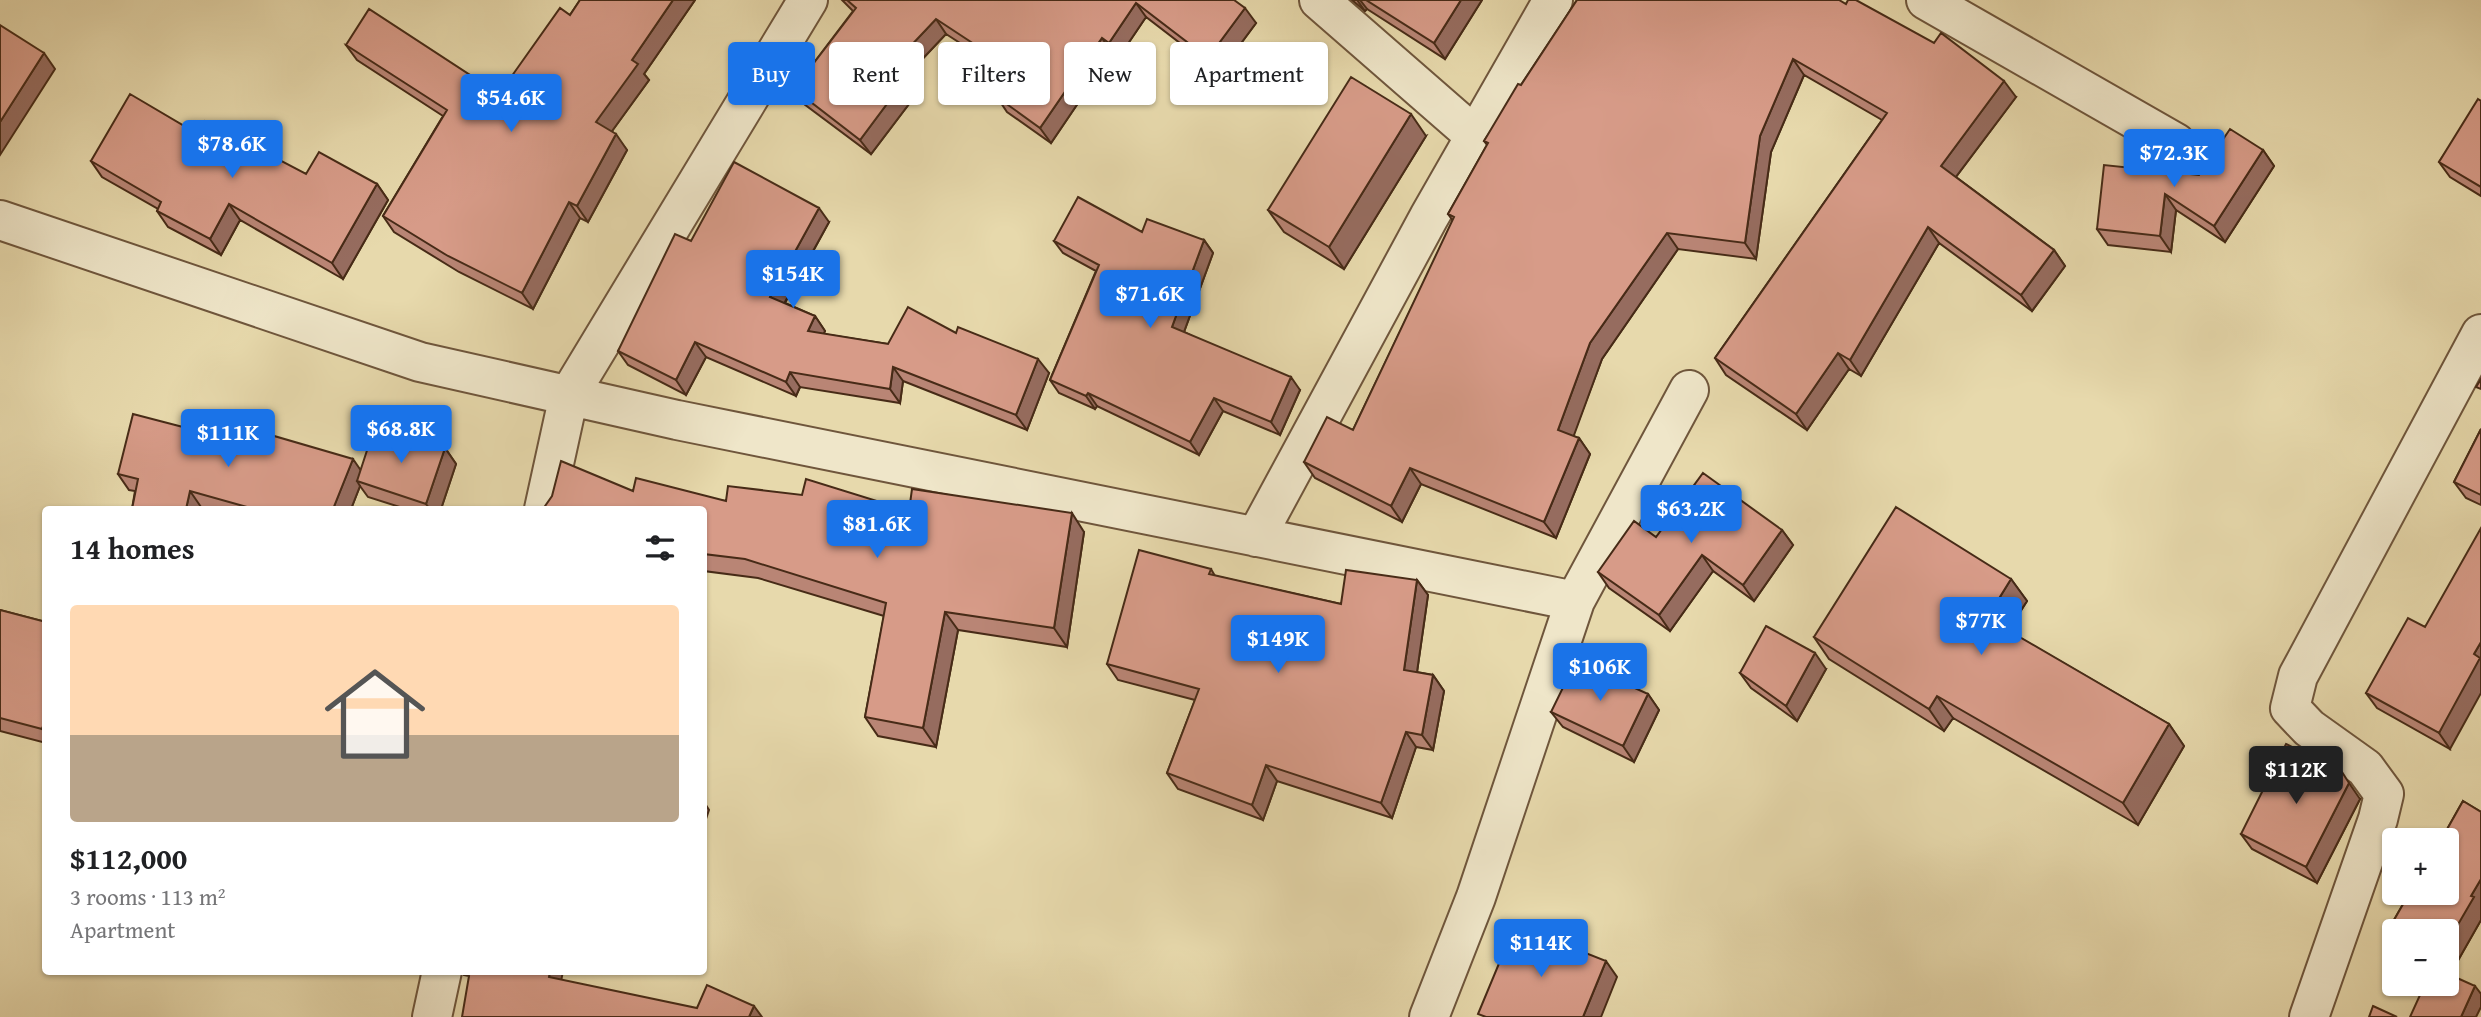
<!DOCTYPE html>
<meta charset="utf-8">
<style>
:root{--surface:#fff;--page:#f6f6f6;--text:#202124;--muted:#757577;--line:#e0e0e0;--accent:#1a73e8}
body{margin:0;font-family:"Gentium Book Plus",serif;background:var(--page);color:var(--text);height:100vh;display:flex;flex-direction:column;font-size:26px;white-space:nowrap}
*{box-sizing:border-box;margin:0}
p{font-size:23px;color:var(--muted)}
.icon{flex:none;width:38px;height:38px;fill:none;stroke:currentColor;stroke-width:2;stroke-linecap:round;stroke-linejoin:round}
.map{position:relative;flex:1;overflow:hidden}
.details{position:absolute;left:42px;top:506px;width:665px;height:469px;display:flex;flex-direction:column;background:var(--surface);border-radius:7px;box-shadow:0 2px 5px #0004}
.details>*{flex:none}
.guide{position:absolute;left:728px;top:42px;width:665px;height:63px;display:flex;gap:14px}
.buttons{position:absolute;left:2382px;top:828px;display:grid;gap:14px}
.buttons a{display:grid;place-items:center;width:77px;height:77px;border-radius:7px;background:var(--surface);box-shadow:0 2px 5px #0004;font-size:35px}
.price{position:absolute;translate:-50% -60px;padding:0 16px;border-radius:7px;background:var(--accent);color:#fff;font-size:23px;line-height:46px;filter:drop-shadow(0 2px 4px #0008)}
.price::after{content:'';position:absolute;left:50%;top:42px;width:21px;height:16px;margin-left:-10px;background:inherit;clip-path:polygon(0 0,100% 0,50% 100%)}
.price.selected{background:#222;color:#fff}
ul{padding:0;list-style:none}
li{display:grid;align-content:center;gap:14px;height:371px;padding:0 28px}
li+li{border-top:2px solid var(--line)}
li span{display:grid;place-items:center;height:217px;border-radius:7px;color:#555}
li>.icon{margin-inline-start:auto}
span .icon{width:126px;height:126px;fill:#fffc;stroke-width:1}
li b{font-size:30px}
h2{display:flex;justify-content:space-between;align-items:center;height:84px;padding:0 28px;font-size:30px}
.pill{padding:0 24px;border-radius:7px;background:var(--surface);box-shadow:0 2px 5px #0004;font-size:24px;line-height:63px}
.pill.selected{background:var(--accent);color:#fff}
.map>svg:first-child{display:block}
</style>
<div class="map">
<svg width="2481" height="1017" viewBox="0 0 2481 1017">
<rect width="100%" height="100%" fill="#e7d9ac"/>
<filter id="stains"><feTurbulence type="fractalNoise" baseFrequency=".00286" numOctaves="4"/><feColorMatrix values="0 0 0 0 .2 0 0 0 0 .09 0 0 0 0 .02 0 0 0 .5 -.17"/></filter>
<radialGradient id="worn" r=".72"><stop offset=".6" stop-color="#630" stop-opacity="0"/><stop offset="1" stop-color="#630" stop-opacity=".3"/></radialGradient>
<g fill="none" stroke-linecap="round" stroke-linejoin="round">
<defs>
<path id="street" d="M 1319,0 L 1475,136
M 1926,0 L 2176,143
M 0,220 L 420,362 L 677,420 L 1575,601
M 544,509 L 569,395 L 808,0
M 1256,537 L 1429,217 L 1553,0
M 432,1017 L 442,971
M 1429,1017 L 1476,897 L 1575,601 L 1689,390
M 2309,1017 L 2378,819 L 2384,794 L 2365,768 L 2309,728 L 2290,708 L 2298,676 L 2481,334"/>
</defs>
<!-- street casing -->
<use href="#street" stroke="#6f563c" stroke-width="42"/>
<!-- street -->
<use href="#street" stroke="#efe6c9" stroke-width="38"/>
</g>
<!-- wall -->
<path fill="#b98575" stroke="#472b17" stroke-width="2" d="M 580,0 L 695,0 L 644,74 L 649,80 L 612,131 L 627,150 L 588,222 L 580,218 L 533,309 L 459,272 L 394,232 L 383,216 L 443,116 L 357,60 L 346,45 L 481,82 L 504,87 L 570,15 Z
M 842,0 L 1234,0 L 1256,23 L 1219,73 L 1146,17 L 1119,57 L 1112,53 L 1051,143 L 1007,112 L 997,97 L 1011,76 L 946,34 L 899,84 L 912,100 L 871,154 L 804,104 L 794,89 L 853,11 Z
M 1352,0 L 1482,0 L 1445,59 L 1367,9 L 1365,11 Z
M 1577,0 L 2016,97 L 1956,177 L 2054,250 L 2065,266 L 2032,311 L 1939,243 L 1861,376 L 1849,369 L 1807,430 L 1726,375 L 1715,358 L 1882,120 L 1804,75 L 1771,152 L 1756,259 L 1678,249 L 1602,359 L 1573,436 L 1579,438 L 1590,454 L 1556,538 L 1421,484 L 1402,522 L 1315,478 L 1304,462 L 1353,430 L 1453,221 L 1448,214 L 1487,145 L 1484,141 Z
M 2481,101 L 2481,196 L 2450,177 L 2439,162 Z
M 198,134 L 306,174 L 377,184 L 388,200 L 343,279 L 240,220 L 221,255 L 168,227 L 157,211 L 158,209 L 102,177 L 91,161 Z
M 1426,136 L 1344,269 L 1284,232 L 1268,210 Z
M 2263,150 L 2274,166 L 2225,242 L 2176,210 L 2171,252 L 2108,245 L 2097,229 L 2199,175 Z
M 829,222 L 785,303 L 815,316 L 825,331 L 823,334 L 888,344 L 956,333 L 1049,373 L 1027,430 L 903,381 L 900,403 L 800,387 L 796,396 L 706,357 L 686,395 L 628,365 L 618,351 L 691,241 Z
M 1142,232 L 1204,240 L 1213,253 L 1184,332 L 1300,390 L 1280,435 L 1223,411 L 1199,455 L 1097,406 L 1095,409 L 1059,393 L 1050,380 L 1096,271 L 1063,253 L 1054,241 Z
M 2481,429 L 2481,505 L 2466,498 L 2454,482 Z
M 229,439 L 361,469 L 445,448 L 456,464 L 441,509 L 406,509 L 368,497 L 360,486 L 351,509 L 210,509 L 201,507 L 201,509 L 132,509 L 135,491 L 129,490 L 118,474 Z
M 633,491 L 726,501 L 909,511 L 1084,532 L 1067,647 L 958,630 L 936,747 L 878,736 L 865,717 L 884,616 L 758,578 L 704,571 L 704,509 Z
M 1782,530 L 1793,545 L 1754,601 L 1713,571 L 1670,631 L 1609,588 L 1598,572 L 1656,537 Z
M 1211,569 L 1215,576 L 1341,604 L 1417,580 L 1428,595 L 1417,672 L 1433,675 L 1444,691 L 1433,750 L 1416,747 L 1392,818 L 1277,781 L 1263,820 L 1178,789 L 1167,773 L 1195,700 L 1118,680 L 1107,664 Z
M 2011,579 L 2027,601 L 2008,631 L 2169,724 L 2184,746 L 2138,825 L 1953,718 L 1944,731 L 1829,659 L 1814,637 Z
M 0,610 L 46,622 L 46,743 L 0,731 Z
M 2425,627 L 2450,749 L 2377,708 L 2366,693 Z
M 1826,669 L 1797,721 L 1751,688 L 1740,673 Z
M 1648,694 L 1659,710 L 1634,762 L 1563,727 L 1551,712 Z
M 2360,799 L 2317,883 L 2252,849 L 2241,834 Z
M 2463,801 L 2481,812 L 2481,920 L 2452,971 L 2446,968 L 2446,931 L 2394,931 L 2394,933 L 2390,927 L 2410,892 L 2446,892 L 2446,840 L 2441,840 Z"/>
<!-- shaded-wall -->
<path fill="#966c5f" stroke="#472b17" stroke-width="2" d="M 673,0 L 695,0 L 644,74 L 649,80 L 607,138 L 596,122 L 632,60 Z
M 1357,0 L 1360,0 L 1367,9 L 1365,11 Z
M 1461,0 L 1482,0 L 1445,59 L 1434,43 Z
M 1136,3 L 1146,17 L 1119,57 L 1109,43 Z
M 1245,8 L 1256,23 L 1219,73 L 1208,58 Z
M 936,19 L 946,34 L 895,88 L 885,73 Z
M 1102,38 L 1112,53 L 1051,143 L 1040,128 Z
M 44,53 L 55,69 L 0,155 L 0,122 Z
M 1793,59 L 1804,75 L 1771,152 L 1756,259 L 1745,243 L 1760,136 Z
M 2004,81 L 2016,97 L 1952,182 L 1941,166 Z
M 901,85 L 912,100 L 871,154 L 860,140 Z
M 1411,114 L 1426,136 L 1344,269 L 1329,247 Z
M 616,134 L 627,150 L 588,222 L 577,206 Z
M 2263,150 L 2274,166 L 2225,242 L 2214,226 Z
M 377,184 L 388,200 L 343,279 L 332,263 Z
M 2165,194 L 2176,210 L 2171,252 L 2160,236 Z
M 569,202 L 580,218 L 533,309 L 522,293 Z
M 229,204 L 240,220 L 221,255 L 210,239 Z
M 819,208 L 829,222 L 780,311 L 770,297 Z
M 1928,227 L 1939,243 L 1861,376 L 1850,360 Z
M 1667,233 L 1678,249 L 1602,359 L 1570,446 L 1558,430 L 1590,343 Z
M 1204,240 L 1213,253 L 1181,340 L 1172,327 Z
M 2054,250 L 2065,266 L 2032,311 L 2021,295 Z
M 815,316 L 825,331 L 818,346 L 808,331 Z
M 695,342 L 706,357 L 686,395 L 676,380 Z
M 1838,353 L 1849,369 L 1807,430 L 1796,414 Z
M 1038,359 L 1049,373 L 1027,430 L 1016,415 Z
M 893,367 L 903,381 L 900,403 L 890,389 Z
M 790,372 L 800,387 L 796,396 L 786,382 Z
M 1291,377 L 1300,390 L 1280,435 L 1271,422 Z
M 1088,393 L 1097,406 L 1095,409 L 1086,396 Z
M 1214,398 L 1223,411 L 1199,455 L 1190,442 Z
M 1579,438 L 1590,454 L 1556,538 L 1544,522 Z
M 445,448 L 456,464 L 441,509 L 430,509 L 426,504 Z
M 353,459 L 364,475 L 357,481 L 360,486 L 351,509 L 333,509 Z
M 1410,468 L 1421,484 L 1402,522 L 1391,506 Z
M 190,491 L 201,507 L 201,509 L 186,509 Z
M 1072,513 L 1084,532 L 1067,647 L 1054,628 Z
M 1782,530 L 1793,545 L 1754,601 L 1743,585 Z
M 1702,555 L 1713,571 L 1670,631 L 1659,615 Z
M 2011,579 L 2027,601 L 2002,640 L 1987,618 Z
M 1417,580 L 1428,595 L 1415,686 L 1404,670 Z
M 945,612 L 958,630 L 936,747 L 923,728 Z
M 2481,642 L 2481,693 L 2450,749 L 2439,733 L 2474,654 Z
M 1815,653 L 1826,669 L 1797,721 L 1786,706 Z
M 1433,675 L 1444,691 L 1433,750 L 1422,735 Z
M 1648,694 L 1659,710 L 1634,762 L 1623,746 Z
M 1937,696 L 1953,718 L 1944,731 L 1929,709 Z
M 46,717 L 46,733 L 42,729 Z
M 2169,724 L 2184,746 L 2138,825 L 2123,803 Z
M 1406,732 L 1416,747 L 1392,818 L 1381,803 Z
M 1266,765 L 1277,781 L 1263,820 L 1252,805 Z
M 2349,783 L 2360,799 L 2317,883 L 2306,867 Z
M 704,802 L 709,810 L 704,825 Z
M 2481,879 L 2481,920 L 2452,971 L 2446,964 L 2446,945 L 2471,896 Z
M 1606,961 L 1617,977 L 1601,1017 L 1583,1017 Z
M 550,971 L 563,971 L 559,992 L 549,977 Z
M 2475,986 L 2481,994 L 2481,1007 L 2476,1017 L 2461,1017 Z
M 754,1006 L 762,1017 L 749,1017 Z"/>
<!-- building -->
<path fill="#d79b88" stroke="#472b17" stroke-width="2" d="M 580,0 L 673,0 L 632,60 L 638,64 L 596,122 L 616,134 L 577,206 L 569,202 L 522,293 L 448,256 L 383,216 L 447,110 L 346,45 L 369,9 L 481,82 L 485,76 L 504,87 L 560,8 L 570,15 Z
M 847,0 L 1234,0 L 1245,8 L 1208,58 L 1136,3 L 1109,43 L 1102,38 L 1040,128 L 997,97 L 1015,71 L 936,19 L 885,73 L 901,85 L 860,140 L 794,89 L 856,8 Z
M 1366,0 L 1461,0 L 1434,43 Z
M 1577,0 L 1839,0 L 1846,4 L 1848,0 L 1856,0 L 1934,43 L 1941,33 L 2004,81 L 1941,166 L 2054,250 L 2021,295 L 1928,227 L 1850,360 L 1838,353 L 1796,414 L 1715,358 L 1887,113 L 1793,59 L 1760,136 L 1745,243 L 1667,233 L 1590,343 L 1558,430 L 1579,438 L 1544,522 L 1410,468 L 1391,506 L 1304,462 L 1327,417 L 1353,430 L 1454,217 L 1448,214 L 1488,143 L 1484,141 L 1518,84 L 1521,85 Z
M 0,25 L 44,53 L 0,122 Z
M 1351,77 L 1411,114 L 1329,247 L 1268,210 Z
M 130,94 L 198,134 L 205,121 L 306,174 L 319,152 L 377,184 L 332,263 L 229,204 L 210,239 L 157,211 L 161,202 L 91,161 Z
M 2478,99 L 2481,101 L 2481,187 L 2439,162 Z
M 2230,129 L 2263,150 L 2214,226 L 2165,194 L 2160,236 L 2097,229 L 2104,165 L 2199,175 Z
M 734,162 L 819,208 L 770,297 L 815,316 L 808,331 L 888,344 L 908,307 L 956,333 L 958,327 L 1038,359 L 1016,415 L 893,367 L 890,389 L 790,372 L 786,382 L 695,342 L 676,380 L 618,351 L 675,234 L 691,241 Z
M 1078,197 L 1142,232 L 1147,219 L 1204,240 L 1172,327 L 1291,377 L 1271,422 L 1214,398 L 1190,442 L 1088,393 L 1086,396 L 1050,380 L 1099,265 L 1054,241 Z
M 2481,379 L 2481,389 L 2476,387 Z
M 133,414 L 229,439 L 233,424 L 353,459 L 333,509 L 254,509 L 190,491 L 186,509 L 132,509 L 138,479 L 118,474 Z
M 375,426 L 445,448 L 426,504 L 357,481 Z
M 2481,429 L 2481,495 L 2454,482 Z
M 561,461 L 633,491 L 636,478 L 726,501 L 728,486 L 802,495 L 806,479 L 909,511 L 912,489 L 1072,513 L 1054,628 L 945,612 L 923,728 L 865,717 L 886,603 L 745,559 L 704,554 L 704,509 L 543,509 L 552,496 Z
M 1703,473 L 1782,530 L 1743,585 L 1702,555 L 1659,615 L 1598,572 L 1634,521 L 1656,537 Z
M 1896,507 L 2011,579 L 1987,618 L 2169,724 L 2123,803 L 1937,696 L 1929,709 L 1814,637 Z
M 2481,528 L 2481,642 L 2474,654 L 2480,658 L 2439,733 L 2366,693 L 2408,618 L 2425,627 Z
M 1139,550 L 1211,569 L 1209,574 L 1341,604 L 1346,570 L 1417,580 L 1404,670 L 1433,675 L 1422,735 L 1406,732 L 1381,803 L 1266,765 L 1252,805 L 1167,773 L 1199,689 L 1107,664 Z
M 0,610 L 46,622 L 46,717 L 42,729 L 0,718 Z
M 1766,626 L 1815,653 L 1786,706 L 1740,673 Z
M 1576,661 L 1648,694 L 1623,746 L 1551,712 Z
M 2286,744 L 2342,772 L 2349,783 L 2306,867 L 2241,834 Z
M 2463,801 L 2481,812 L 2481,879 L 2471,896 L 2474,897 L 2446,945 L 2446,931 L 2397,931 L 2390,927 L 2410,892 L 2446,892 L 2446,840 L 2441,840 Z
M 1515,925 L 1606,961 L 1583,1017 L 1486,1017 L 1478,1014 Z
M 465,971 L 550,971 L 549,977 L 697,1008 L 707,985 L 754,1006 L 749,1017 L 462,1017 L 469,976 L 464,975 Z
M 2446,973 L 2475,986 L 2461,1017 L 2410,1017 L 2425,984 L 2446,984 Z
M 2373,1006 L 2397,1017 L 2369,1017 Z"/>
<rect width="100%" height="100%" filter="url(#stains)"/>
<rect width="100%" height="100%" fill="url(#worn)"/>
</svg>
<div class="buttons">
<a>+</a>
<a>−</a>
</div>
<b class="price" style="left:511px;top:134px">$54.6K</b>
<b class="price" style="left:232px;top:180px">$78.6K</b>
<b class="price" style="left:2174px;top:189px">$72.3K</b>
<b class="price" style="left:793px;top:310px">$154K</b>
<b class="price" style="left:1150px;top:330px">$71.6K</b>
<b class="price" style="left:401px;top:465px">$68.8K</b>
<b class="price" style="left:228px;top:469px">$111K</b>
<b class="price" style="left:1691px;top:545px">$63.2K</b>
<b class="price" style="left:877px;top:560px">$81.6K</b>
<b class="price" style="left:1981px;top:657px">$77K</b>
<b class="price" style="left:1278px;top:675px">$149K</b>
<b class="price" style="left:1600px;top:703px">$106K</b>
<b class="price selected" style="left:2296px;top:806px">$112K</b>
<b class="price" style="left:1541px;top:979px">$114K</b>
<div class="guide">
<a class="pill selected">Buy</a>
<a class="pill">Rent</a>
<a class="pill">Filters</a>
<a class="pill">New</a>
<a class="pill">Apartment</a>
</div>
<section class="details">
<h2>14 homes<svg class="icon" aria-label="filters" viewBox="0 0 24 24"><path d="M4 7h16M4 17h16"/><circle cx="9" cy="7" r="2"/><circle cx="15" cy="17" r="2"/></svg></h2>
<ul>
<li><span style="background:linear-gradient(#ffd9b3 60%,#b9a48a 0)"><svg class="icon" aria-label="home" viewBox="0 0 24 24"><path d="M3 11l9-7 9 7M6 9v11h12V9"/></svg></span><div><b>$112,000</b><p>3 rooms · 113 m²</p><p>Apartment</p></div></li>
</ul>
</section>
</div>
